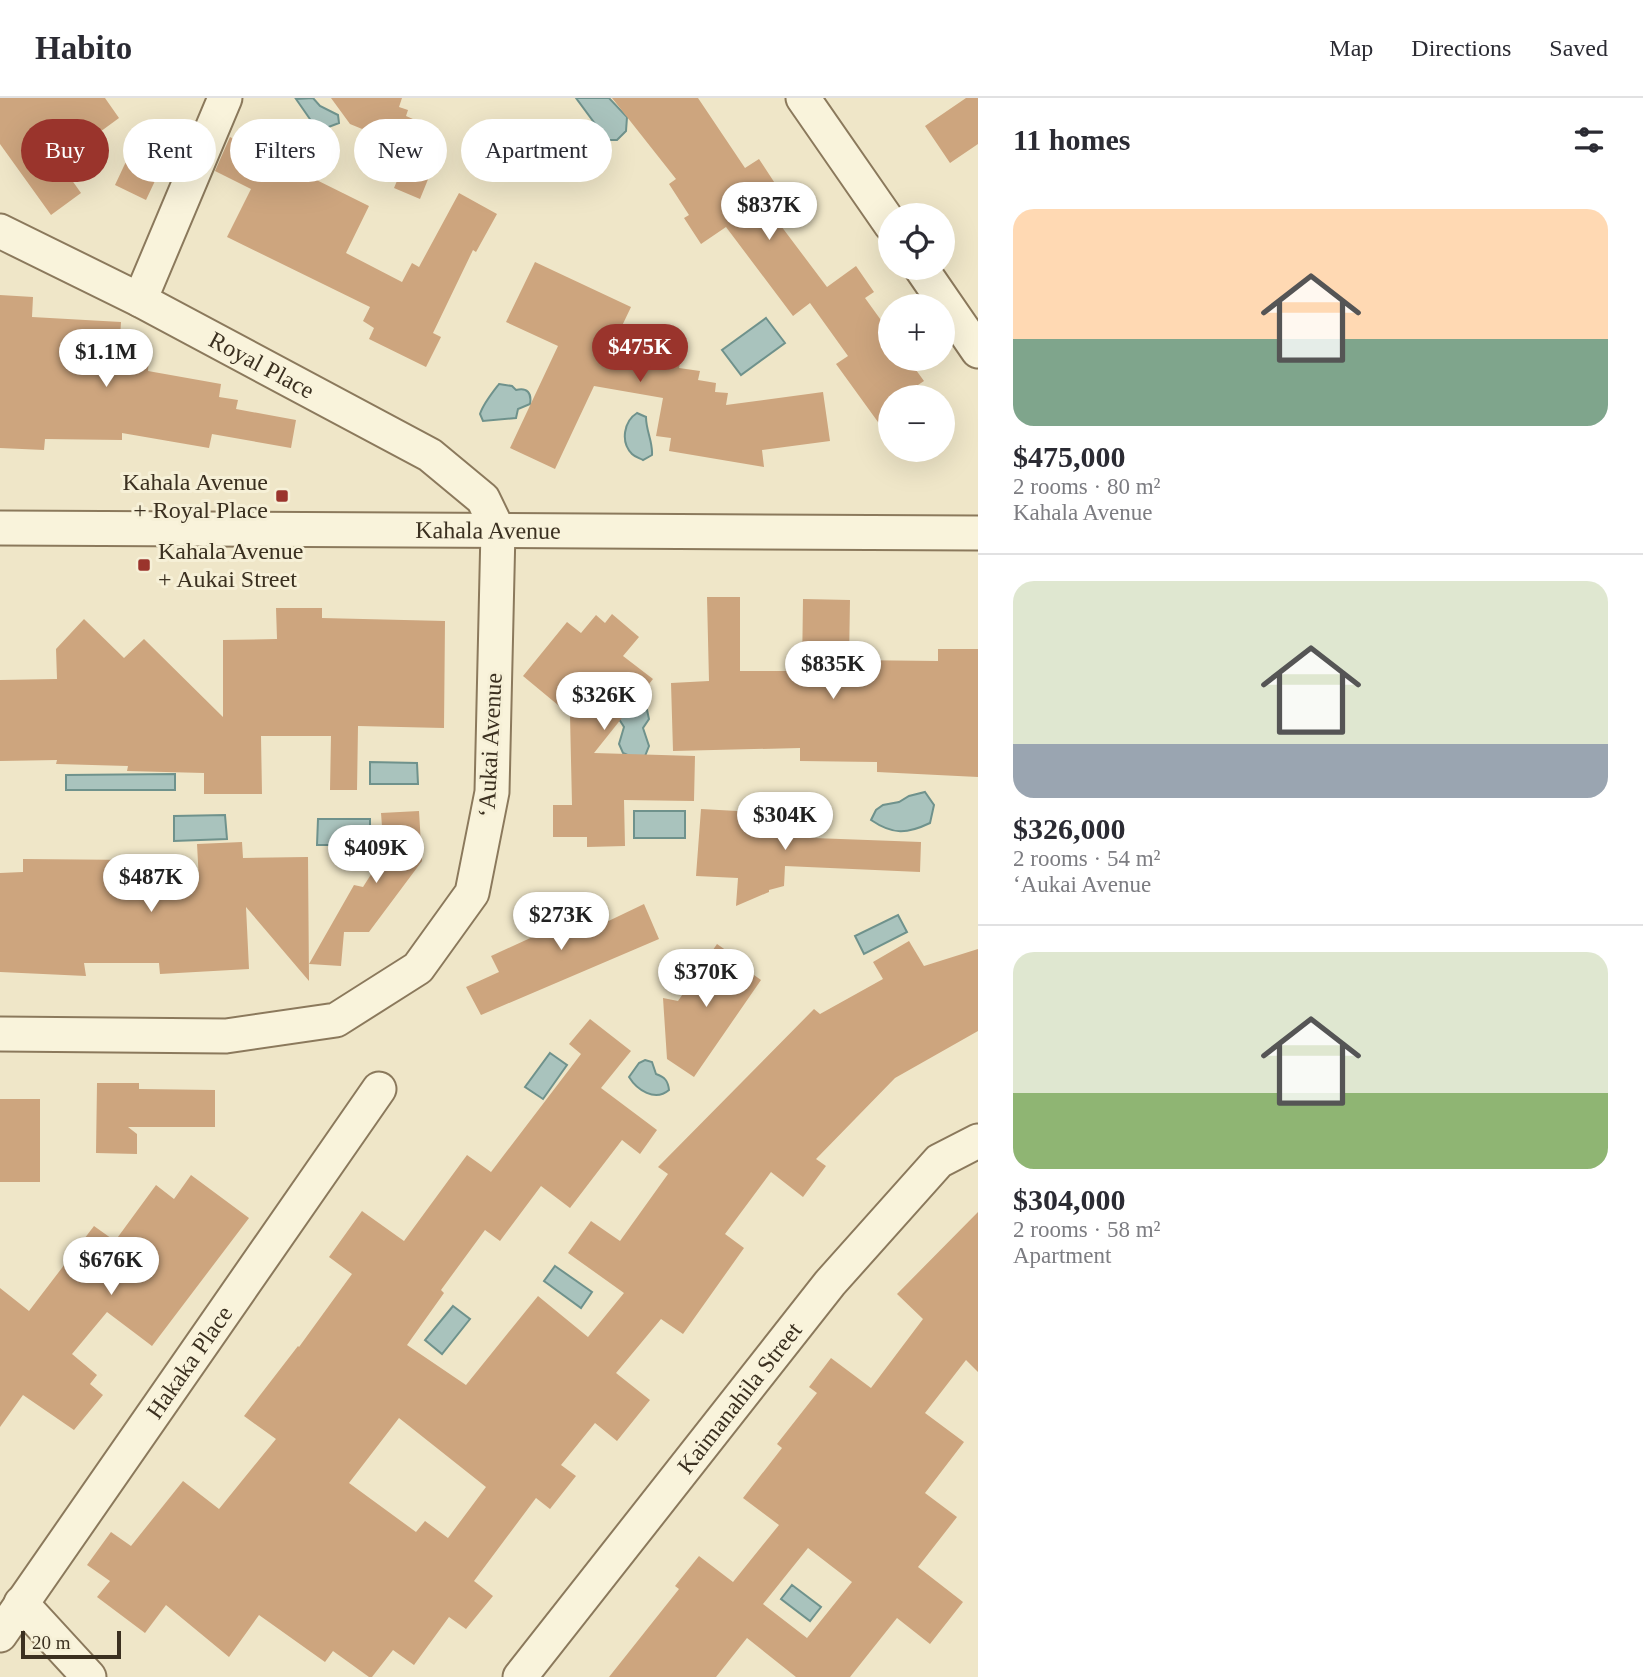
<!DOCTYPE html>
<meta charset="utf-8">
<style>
:root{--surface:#fff;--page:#f2f2f3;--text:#2b2b33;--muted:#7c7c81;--line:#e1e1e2;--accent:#9a342c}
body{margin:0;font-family:Georgia,serif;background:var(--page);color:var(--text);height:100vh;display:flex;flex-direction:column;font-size:26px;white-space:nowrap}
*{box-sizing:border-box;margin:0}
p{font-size:23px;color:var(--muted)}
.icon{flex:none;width:38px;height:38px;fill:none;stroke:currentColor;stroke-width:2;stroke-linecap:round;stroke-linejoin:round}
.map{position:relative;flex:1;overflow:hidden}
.panel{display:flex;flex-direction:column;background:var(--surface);width:665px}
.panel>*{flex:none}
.hud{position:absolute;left:21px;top:21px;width:665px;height:63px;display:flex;gap:14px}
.buttons{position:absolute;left:878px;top:105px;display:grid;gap:14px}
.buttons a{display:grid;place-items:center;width:77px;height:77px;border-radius:50%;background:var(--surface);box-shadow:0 7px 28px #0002;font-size:35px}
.scale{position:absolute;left:21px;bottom:18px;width:100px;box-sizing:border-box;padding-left:7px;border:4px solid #3b3020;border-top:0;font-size:19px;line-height:24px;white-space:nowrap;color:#3b3020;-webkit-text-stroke:5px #f6f0d7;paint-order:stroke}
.price{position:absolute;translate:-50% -60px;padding:0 16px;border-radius:24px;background:#fff;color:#222;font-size:23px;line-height:46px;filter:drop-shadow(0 2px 4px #0008)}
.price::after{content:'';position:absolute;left:50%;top:42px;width:21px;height:16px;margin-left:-10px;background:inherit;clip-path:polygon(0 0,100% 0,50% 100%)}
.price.on{background:var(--accent);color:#fff}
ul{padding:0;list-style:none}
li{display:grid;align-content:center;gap:14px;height:371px;padding:0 35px}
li+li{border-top:2px solid var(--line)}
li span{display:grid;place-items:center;height:217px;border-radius:21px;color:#555}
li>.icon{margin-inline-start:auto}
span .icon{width:126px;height:126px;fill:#fffc;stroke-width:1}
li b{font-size:30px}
h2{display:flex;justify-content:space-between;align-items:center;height:84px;padding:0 35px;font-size:30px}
.tag{padding:0 24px;border-radius:32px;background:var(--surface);box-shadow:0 7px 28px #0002;font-size:24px;line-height:63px}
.tag.on{background:var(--accent);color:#fff}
header{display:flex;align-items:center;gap:42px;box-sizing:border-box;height:98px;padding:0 35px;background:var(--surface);border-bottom:2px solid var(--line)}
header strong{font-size:33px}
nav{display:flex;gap:38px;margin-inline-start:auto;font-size:24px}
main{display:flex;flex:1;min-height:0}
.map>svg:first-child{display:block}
</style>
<header>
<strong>Habito</strong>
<nav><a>Map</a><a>Directions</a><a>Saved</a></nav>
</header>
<main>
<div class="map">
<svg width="978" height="1579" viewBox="0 0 978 1579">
<rect width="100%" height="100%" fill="#efe6c8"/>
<!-- water -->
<path fill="#a9c3bd" stroke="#6f928c" stroke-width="2" d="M 313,0 L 320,8 L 338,17 L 339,25 L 326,30 L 312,24 L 296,1 Z
M 576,0 L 609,0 L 627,19 L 626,33 L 617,42 L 607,42 Z
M 766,220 L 785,245 L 741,277 L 722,252 Z
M 499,286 L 512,288 L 516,292 C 527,289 532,295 530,306 L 518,311 L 516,320 L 483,323 L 480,316 C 483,306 492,295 499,286 Z
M 637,315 L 646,319 C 646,333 653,344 652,357 L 643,362 C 639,360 635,359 632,356 C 620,344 624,323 637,315 Z
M 628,607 L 639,607 L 647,612 L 649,621 L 643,630 L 649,648 L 645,658 L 632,659 L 623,655 L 619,646 L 624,629 L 617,618 Z
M 370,664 L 417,665 L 418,686 L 370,686 Z
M 175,676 L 175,692 L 66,692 L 66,677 Z
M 925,694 L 934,707 L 930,725 C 907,736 893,737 871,722 L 876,712 L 883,707 L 899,704 L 909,698 Z
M 634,713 L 685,713 L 685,740 L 634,740 Z
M 225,717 L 227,741 L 174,743 L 174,718 Z
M 318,721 L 370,721 L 370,742 L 335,742 L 336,747 L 317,747 Z
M 898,817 L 907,834 L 864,856 L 855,838 Z
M 550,955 L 567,967 L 543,1001 L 525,989 Z
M 645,962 L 652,964 L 656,976 C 665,979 668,983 669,992 C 655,1004 637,992 629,979 L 639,965 Z
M 555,1168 L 592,1194 L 581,1210 L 544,1183 Z
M 453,1208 L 470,1221 L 442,1256 L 425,1242 Z
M 792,1487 L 821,1509 L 810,1523 L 781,1501 Z"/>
<!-- building -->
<path fill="#cda57e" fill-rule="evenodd" d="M 0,0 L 105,0 L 119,20 L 59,64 L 81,95 L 51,117 L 0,46 Z
M 331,0 L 402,0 L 399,9 L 408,12 L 406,18 L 436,31 L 420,69 L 431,74 L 420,101 L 394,90 L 404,66 L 366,50 L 367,33 L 350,26 Z
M 612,0 L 698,0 L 745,70 L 759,61 L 780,93 L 763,104 L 827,189 L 856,168 L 874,194 L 865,200 L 891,236 L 891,261 L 908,261 L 924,283 L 900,299 L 891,299 L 891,342 L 836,266 L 848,258 L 810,205 L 793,218 L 726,129 L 701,146 L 684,120 L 689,117 L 669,86 L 676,81 Z
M 966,0 L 978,0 L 978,46 L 950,65 L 925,28 Z
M 230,39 L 369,108 L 346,155 L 402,184 L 412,165 L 419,169 L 459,95 L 497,116 L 476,154 L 473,152 L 433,235 L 441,239 L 426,269 L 369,241 L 374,230 L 363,223 L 370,209 L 227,139 L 251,91 L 215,73 Z
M 131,53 L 162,68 L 146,102 L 115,87 Z
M 535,164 L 631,209 L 610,253 L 680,265 L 679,270 L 700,273 L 698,282 L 716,285 L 715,294 L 728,295 L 726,307 L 823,294 L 830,343 L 762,352 L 764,369 L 669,353 L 671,340 L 656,338 L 663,300 L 594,288 L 555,371 L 510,350 L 558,248 L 506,224 Z
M 0,197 L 33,199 L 32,219 L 121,224 L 120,240 L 132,241 L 132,258 L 149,258 L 148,273 L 221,286 L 219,299 L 238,302 L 236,311 L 296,322 L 291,350 L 212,336 L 209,350 L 122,335 L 122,342 L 45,341 L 44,352 L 0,350 Z
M 707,499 L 740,499 L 740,573 L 802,573 L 803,501 L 850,502 L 849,562 L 938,563 L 938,551 L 978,551 L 978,679 L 877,674 L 877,664 L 800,663 L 800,650 L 673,653 L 671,585 L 709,583 Z
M 276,510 L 322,510 L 322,520 L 445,523 L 444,630 L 358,628 L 357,692 L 330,692 L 331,638 L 261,638 L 262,696 L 204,696 L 204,675 L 127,673 L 128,668 L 56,666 L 57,662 L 0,663 L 0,582 L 57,581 L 56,551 L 84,521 L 124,560 L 144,541 L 223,619 L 223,542 L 277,541 Z
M 612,516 L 639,539 L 623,558 L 653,581 L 594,655 L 695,658 L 694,703 L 624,702 L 625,748 L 587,749 L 587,739 L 553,739 L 553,707 L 572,707 L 570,617 L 523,578 L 567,524 L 581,535 L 596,517 L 605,525 Z
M 701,711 L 789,716 L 787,739 L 921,744 L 920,774 L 785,768 L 784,788 L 769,792 L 769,794 L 736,808 L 738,780 L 696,778 Z
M 419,713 L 422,763 L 369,834 L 344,834 L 341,868 L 309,866 L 354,787 L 363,789 L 384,756 L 381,715 Z
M 242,744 L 243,760 L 308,759 L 309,883 L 246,809 L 249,871 L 160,876 L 159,865 L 84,865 L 86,878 L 0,874 L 0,775 L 23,774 L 23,761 L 136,762 L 136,786 L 199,783 L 197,746 Z
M 580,796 L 596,829 L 644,806 L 659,841 L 481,917 L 466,889 L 499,874 L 491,858 L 550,831 L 542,815 Z
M 909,843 L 924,868 L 978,851 L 978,933 L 895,980 L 816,1061 L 826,1068 L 803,1099 L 771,1074 L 725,1136 L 744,1150 L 683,1236 L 661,1221 L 616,1275 L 650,1302 L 617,1343 L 595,1325 L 561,1367 L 576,1378 L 550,1411 L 536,1400 L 474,1483 L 493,1498 L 466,1531 L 449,1519 L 414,1567 L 393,1552 L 372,1579 L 369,1579 L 333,1553 L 325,1564 L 259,1517 L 229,1559 L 166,1507 L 145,1535 L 97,1499 L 110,1483 L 87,1467 L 111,1434 L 131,1448 L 183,1383 L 219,1411 L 276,1341 L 244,1318 L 298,1248 L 299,1249 L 352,1176 L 329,1159 L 362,1113 L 404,1143 L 467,1057 L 491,1074 L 581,956 L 569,946 L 590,921 L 631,953 L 601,990 L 657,1032 L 640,1056 L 622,1042 L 570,1110 L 541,1088 L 500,1143 L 485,1132 L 441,1192 L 444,1195 L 407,1247 L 466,1287 L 538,1198 L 588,1239 L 624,1195 L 568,1155 L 591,1123 L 620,1143 L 668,1076 L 658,1069 L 814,911 L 820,916 L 883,881 L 873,864 ZM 399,1320 L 486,1389 L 448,1440 L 425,1423 L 416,1434 L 349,1385 Z
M 717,846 L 750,869 L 747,872 L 761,882 L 694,979 L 667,961 L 663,900 L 678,903 Z
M 97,985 L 139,985 L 139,991 L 215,992 L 215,1029 L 128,1029 L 137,1036 L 137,1056 L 96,1055 Z
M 0,1001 L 40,1001 L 40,1084 L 0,1084 Z
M 191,1077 L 249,1120 L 152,1248 L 107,1214 L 72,1256 L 97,1277 L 90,1286 L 103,1297 L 74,1332 L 23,1297 L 0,1329 L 0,1190 L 29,1213 L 94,1128 L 115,1143 L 156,1087 L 174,1101 Z
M 978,1114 L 978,1274 L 966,1262 L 925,1315 L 964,1344 L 925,1395 L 957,1419 L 918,1469 L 963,1504 L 930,1546 L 897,1520 L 850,1579 L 796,1579 L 747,1540 L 716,1579 L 609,1579 L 679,1491 L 675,1488 L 699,1458 L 733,1484 L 779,1427 L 743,1400 L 782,1350 L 777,1346 L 817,1295 L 809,1289 L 831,1260 L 871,1290 L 923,1221 L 897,1196 ZM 808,1450 L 852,1484 L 807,1540 L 763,1506 Z"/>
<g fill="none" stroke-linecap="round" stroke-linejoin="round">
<defs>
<g id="minor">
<path d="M 803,0 L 891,127"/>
<path id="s1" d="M 0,133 L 140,202 L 430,357 L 483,401 L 498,432 L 492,694 L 472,795 L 418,870 L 336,922 L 226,938 L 0,936"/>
<path d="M 921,170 L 978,253"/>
<path d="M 140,202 L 225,0"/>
<path id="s2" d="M 0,430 L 978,435"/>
<path d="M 21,1505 L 89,1579"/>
<path id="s3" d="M 0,1537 L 379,991"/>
<path id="s4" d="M 520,1579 L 830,1185 L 939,1063 L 978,1043"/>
</g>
</defs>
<!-- minor casing -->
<use href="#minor" stroke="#8b795c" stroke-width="37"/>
<!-- minor -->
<use href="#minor" stroke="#f9f3db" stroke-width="33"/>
</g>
<!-- markers -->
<g fill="#9a342c" stroke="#f6f0d7" stroke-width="2.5">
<rect x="275" y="391" width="14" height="14" rx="3.5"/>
<rect x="137" y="460" width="14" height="14" rx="3.5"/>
</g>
<g text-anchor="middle" stroke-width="6" stroke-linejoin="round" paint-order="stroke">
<!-- street labels -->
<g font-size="24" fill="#3b3020" stroke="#f6f0d7">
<text dy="8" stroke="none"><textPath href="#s1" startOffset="294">Royal Place</textPath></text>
<text dy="8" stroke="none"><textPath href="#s2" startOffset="488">Kahala Avenue</textPath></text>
<text transform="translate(490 647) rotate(-87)" y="8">ʻAukai Avenue</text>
<text dy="8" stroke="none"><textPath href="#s3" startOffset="332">Hakaka Place</textPath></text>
<text dy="8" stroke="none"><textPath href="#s4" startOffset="355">Kaimanahila Street</textPath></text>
</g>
<!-- poi labels -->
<g font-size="24" fill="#3b3020" stroke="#f6f0d7" text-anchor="end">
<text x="268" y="392">Kahala Avenue<tspan x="268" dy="28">+ Royal Place</tspan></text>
<text x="158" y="461" text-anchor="start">Kahala Avenue<tspan x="158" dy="28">+ Aukai Street</tspan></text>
</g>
</g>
</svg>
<div class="buttons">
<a><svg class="icon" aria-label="locate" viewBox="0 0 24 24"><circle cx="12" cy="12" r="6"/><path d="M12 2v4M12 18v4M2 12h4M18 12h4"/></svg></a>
<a>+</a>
<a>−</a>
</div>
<div class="scale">20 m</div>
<b class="price" style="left:769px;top:144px">$837K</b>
<b class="price on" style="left:640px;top:286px">$475K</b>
<b class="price" style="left:106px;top:291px">$1.1M</b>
<b class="price" style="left:833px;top:603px">$835K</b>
<b class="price" style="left:604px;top:634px">$326K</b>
<b class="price" style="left:785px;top:754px">$304K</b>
<b class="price" style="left:376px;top:787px">$409K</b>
<b class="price" style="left:151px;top:816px">$487K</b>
<b class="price" style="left:561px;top:854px">$273K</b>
<b class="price" style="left:706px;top:911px">$370K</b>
<b class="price" style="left:111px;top:1199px">$676K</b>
<div class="hud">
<a class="tag on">Buy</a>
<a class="tag">Rent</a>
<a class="tag">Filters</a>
<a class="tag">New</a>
<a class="tag">Apartment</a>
</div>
</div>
<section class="panel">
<h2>11 homes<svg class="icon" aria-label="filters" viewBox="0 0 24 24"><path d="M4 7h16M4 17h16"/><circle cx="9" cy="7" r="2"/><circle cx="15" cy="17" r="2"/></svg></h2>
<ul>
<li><span style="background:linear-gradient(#ffd9b3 60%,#7fa58c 0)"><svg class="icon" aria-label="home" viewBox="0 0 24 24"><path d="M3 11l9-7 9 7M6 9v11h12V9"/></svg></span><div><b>$475,000</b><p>2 rooms · 80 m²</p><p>Kahala Avenue</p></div></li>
<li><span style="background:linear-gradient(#dfe7d0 75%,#9aa5b1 0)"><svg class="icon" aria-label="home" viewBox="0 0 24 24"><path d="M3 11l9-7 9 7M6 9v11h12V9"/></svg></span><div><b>$326,000</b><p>2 rooms · 54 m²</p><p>ʻAukai Avenue</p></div></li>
<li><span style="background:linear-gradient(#dfe7d0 65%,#8fb573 0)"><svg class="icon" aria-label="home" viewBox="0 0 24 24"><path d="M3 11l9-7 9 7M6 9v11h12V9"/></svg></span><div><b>$304,000</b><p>2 rooms · 58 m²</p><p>Apartment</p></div></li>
</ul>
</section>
</main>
